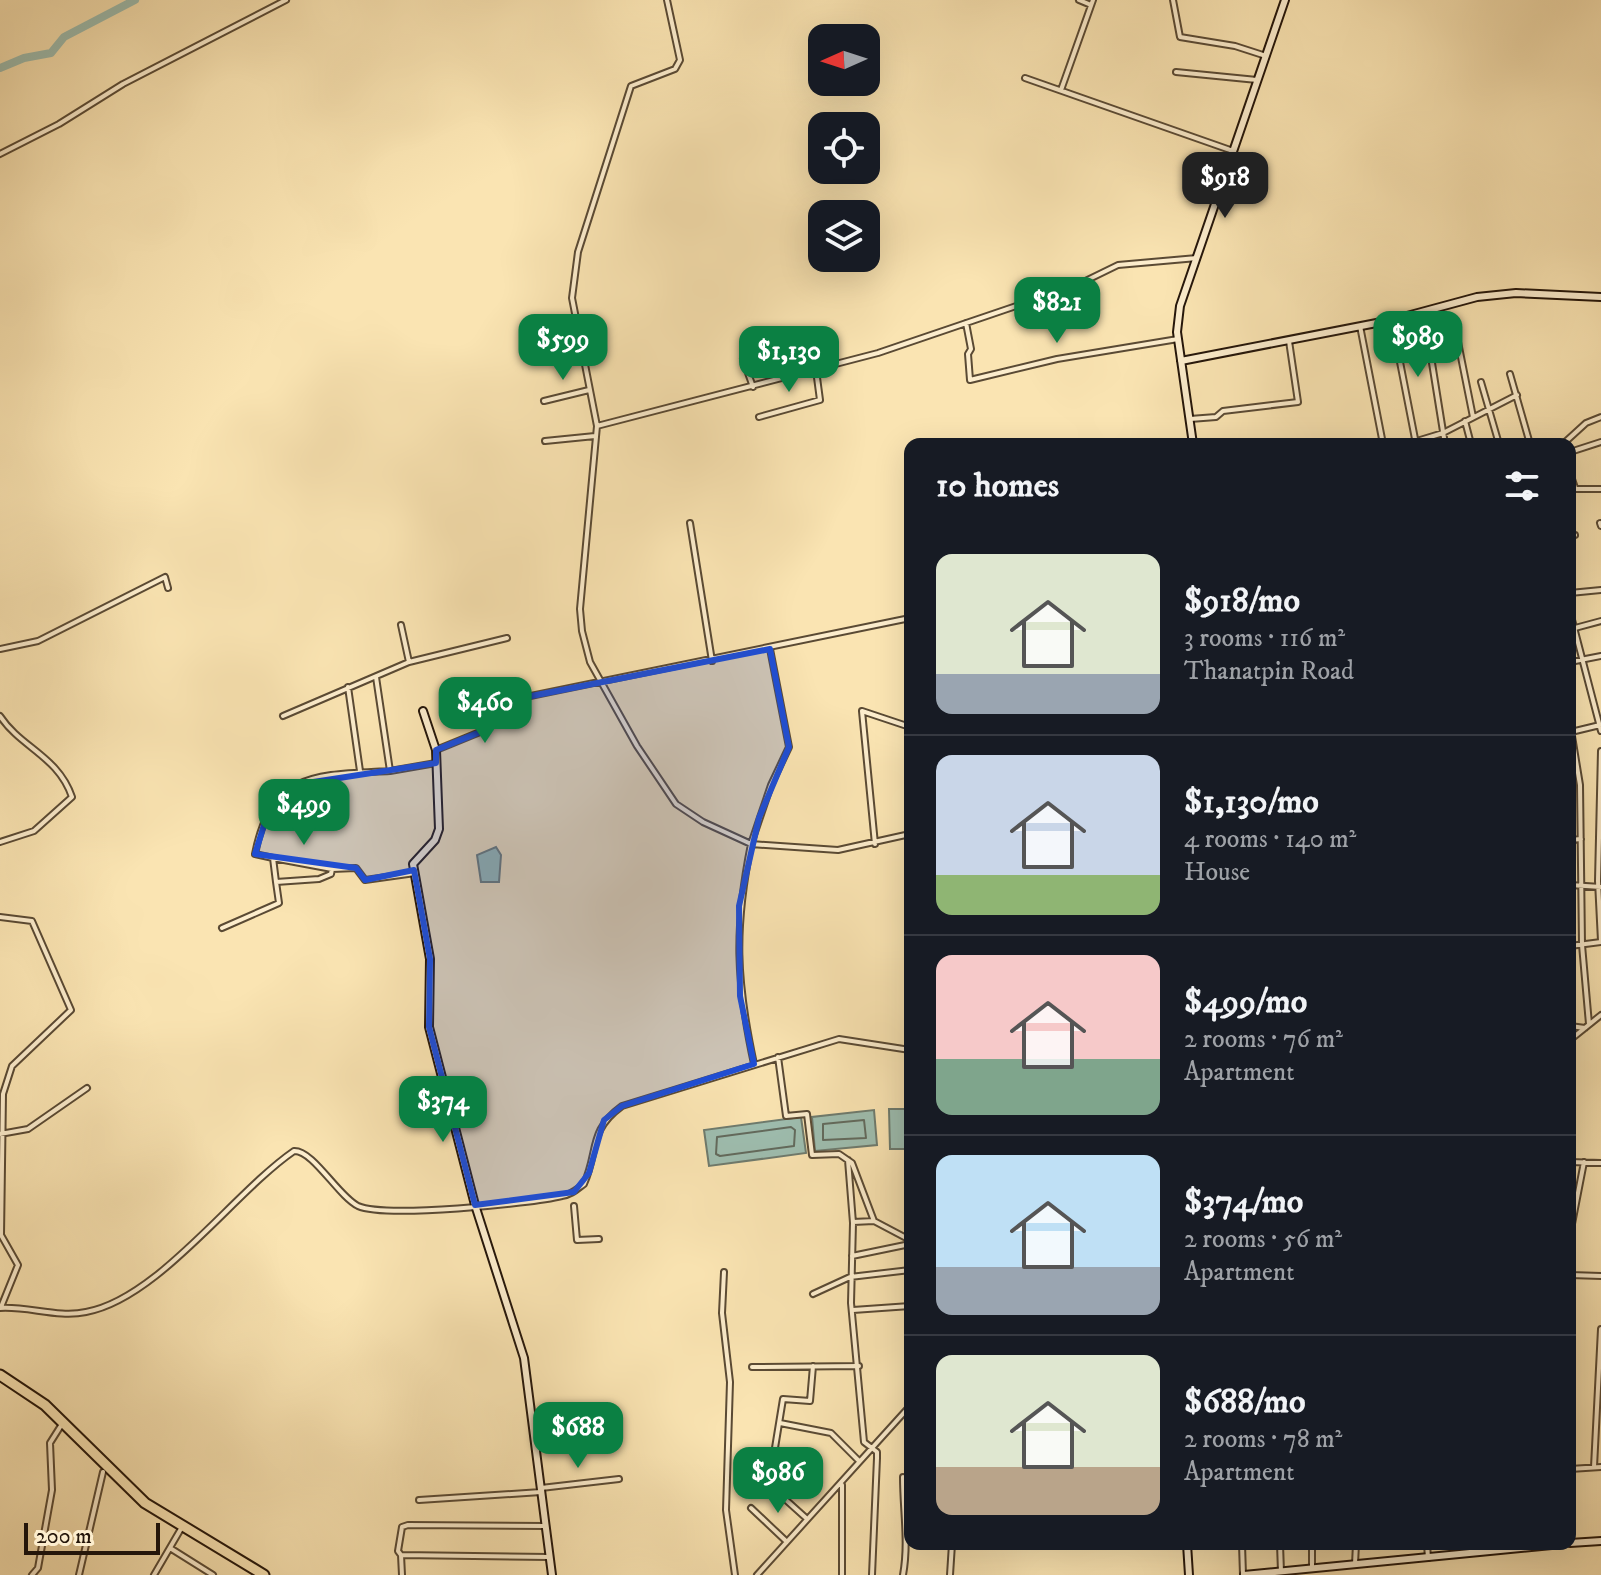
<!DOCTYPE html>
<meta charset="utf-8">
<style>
:root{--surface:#171b24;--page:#20242c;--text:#f1f3f6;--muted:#9ea1a6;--line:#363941;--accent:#0b8043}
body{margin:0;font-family:"IM FELL DW Pica",serif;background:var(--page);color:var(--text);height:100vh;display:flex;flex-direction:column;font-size:30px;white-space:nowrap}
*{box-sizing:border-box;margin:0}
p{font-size:26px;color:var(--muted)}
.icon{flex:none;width:44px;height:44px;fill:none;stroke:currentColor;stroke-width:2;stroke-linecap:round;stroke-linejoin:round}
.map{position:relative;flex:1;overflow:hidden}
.sheet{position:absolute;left:904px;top:438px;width:672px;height:1112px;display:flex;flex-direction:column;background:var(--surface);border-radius:16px;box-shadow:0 8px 32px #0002}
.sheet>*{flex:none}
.needle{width:52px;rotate:267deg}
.controls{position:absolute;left:808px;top:24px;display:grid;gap:16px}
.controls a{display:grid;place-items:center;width:72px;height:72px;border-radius:16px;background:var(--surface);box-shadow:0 8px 32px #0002;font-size:40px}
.scale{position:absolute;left:24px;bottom:20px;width:136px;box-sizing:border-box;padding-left:8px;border:4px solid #25160a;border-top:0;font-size:22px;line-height:28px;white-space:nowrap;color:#25160a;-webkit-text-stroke:6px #fcedcd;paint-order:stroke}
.price{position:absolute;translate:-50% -68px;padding:0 18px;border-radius:16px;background:var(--accent);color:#fff;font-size:26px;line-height:52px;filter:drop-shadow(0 2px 4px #0008)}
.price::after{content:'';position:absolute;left:50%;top:48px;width:24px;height:18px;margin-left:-12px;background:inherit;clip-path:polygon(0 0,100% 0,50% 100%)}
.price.current{background:#222;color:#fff}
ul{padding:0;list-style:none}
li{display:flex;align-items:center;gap:24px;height:200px;padding:0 32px}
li+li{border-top:2px solid var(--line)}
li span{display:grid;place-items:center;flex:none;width:224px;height:160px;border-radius:16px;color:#555}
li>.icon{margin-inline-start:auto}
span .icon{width:96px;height:96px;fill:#fffc;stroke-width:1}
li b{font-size:34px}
h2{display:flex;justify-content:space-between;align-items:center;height:96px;padding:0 32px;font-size:34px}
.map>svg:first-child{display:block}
</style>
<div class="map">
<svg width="1601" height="1575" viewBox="0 0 1601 1575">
<rect width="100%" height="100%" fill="#fae4b2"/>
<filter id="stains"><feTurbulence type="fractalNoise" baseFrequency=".0025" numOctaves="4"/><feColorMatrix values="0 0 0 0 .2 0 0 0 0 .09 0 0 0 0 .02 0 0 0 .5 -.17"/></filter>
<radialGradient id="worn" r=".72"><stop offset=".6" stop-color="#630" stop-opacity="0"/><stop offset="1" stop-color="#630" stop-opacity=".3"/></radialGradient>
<!-- water -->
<path fill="#9ebeb0" stroke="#6e7b6e" stroke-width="2" d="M 496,847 L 501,855 L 499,882 L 481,882 L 477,855 Z
M 889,1109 L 910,1109 L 910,1149 L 890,1149 Z
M 874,1110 L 877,1145 L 815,1151 L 812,1117 Z
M 801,1117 L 806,1153 L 709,1166 L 704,1130 Z"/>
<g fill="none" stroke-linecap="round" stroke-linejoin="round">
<!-- shore -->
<path stroke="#626a5d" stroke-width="2" d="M 864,1120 L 866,1138 L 823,1140 L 823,1124 Z
M 791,1127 L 795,1130 L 794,1146 L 720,1156 L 716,1154 L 717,1137 Z"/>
<!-- river -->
<path stroke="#9ebeb0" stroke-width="8" d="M 0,68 L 24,58 L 51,53 L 64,37 L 135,0"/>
<defs>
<path id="street" d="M 667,0 L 680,60 L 675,69 L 631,86 L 578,252 L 572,298 L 597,426 L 580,609 L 582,631 L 590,662 L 637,746 L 676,804 L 703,822 L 751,844 C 734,929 736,980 754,1064
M 1079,0 L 1091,5
M 1173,0 L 1180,37 L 1235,46 L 1266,56
M 1176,72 L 1257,80
M 1025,78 L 1233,151
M 1061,90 L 1093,0
M 0,154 L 59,124 L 123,84 L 286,0
M 1424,313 L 1445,444
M 1392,321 L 1416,444
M 966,323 L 971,349 L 968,354 L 970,380 L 1057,359 L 1178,339
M 1360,326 L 1383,444
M 1428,337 L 1455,334 L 1457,337 L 1473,417
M 743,359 L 753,387
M 1510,374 L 1530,444
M 1481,382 L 1499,444
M 544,401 L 589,390
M 759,417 L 820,400 L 816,370
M 1190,419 L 1216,417 L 1223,411 L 1298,402 L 1289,341
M 1465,421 L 1471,444
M 597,426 L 878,353 L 1075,286 L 1118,265 L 1197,258
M 545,441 L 595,436
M 1407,444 L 1443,433 L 1517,395
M 1563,444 L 1586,423 L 1601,417
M 1570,452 L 1601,442
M 1570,473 L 1575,488
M 1570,489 L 1601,489
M 690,523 L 712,661
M 1600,523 L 1601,526
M 1570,536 L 1575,535
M 1570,593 L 1601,590
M 1570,612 L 1601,731
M 401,625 L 409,662
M 1575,628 L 1601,621
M 0,649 L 38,641 L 165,577 L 168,588
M 770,649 L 789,747 L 771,785 L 751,844 L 838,850 L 910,834
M 1570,662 L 1601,656
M 348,687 L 360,771
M 0,716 C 21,748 58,756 72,797 L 34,831 L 0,842
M 283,716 L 409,662 L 507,638
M 1570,724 L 1580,785 L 1582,945 L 1589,1024
M 1571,732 L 1600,725
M 436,750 L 480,732 L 506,701 L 910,618
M 1601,751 L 1598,881 L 1601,941
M 390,771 L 436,763
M 1570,840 L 1581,839
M 875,844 L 862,711 L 910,727
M 273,858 L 332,869
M 276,882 L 273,858 L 255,854 C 271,771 317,775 390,771 L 376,677
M 1570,885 L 1601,887
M 0,917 L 32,921 L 71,1010 L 12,1066 L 3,1094 L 1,1235 L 18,1265 L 1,1307
M 222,928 L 279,903 L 276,882 L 319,879 L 331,874 L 332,869 L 356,868 L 365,880 L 415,873
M 1570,946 L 1601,942
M 1570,1026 L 1585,1028
M 1570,1040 L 1601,1015
M 778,1057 L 786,1116 L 807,1114 L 812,1155 L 839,1154 L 852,1163 L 874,1221
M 0,1134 L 28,1129 L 87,1088
M 848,1160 L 853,1223 L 851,1303 L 864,1442 L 877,1452 L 877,1458 L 872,1575
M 1570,1162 L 1601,1163
M 574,1206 L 577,1240 L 599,1239
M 853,1222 L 874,1221 L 910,1240
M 852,1256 L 910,1244
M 1570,1269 L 1571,1229 L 1584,1162
M 724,1272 L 722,1313 L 730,1382 L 726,1510 L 735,1575
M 1570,1275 L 1601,1276
M 813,1294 L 850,1277 L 910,1270
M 0,1308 C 28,1306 58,1318 86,1312 C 158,1299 233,1193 294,1151 C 313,1150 338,1196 358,1206 C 385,1218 529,1204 562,1196 C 571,1195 577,1189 584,1184 C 599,1150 588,1131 622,1106 L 839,1039 L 910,1050
M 853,1310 L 910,1306
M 752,1367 L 859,1366
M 780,1423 L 831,1433 L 859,1461
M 1594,1467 L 1601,1329
M 1570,1469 L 1601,1467
M 842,1485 L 842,1575
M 541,1488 L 619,1479
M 419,1500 L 541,1492
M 751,1508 L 786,1541
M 806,1518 L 757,1474 L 754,1462 L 766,1452 L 774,1454 L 783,1399 L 810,1401 L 813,1366
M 545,1526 L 408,1525 L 402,1527 L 398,1551 L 401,1555 L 549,1557
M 1242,1544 L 1243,1575
M 1280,1544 L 1281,1572
M 1312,1544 L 1312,1567
M 1427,1544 L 1428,1558
M 170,1548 L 213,1575
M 401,1555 L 402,1575
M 1355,1564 L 1356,1544
M 32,1575 L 38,1568 L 52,1490 L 50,1443 L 62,1424
M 79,1575 L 103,1472
M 154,1575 L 182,1527
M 757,1575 L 910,1406
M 903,1575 C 909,1542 903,1511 903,1477
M 950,1575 L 952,1544"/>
<path id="secondary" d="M 1181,361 L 1392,320 L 1477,297 L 1516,293 L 1601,297
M 1193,444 L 1177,332 L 1180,306 L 1285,0
M 423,711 L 436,750 L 439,829 L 435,840 L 413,864 L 430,959 L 429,1027 L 475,1205 L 524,1358 L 552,1575
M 1570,1543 L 1601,1541
M 1187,1544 L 1189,1575
M 1244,1575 L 1562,1544"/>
<path id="highway" d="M 0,1375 L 45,1405 L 145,1503 L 264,1575"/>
</defs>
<!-- street casing -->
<use href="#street" stroke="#5a4a34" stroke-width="8"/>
<!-- secondary casing -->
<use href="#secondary" stroke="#25160a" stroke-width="10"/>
<!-- highway casing -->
<use href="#highway" stroke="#25160a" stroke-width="13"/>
<!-- street -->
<use href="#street" stroke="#fcedcd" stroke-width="4"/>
<!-- secondary -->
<use href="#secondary" stroke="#fcedcd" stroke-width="6"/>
<!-- highway -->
<use href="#highway" stroke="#fae4b2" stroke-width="9"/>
</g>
<!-- marked area -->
<path fill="#1d4ed8" fill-opacity="0.2" stroke="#1d4ed8" stroke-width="6" stroke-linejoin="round" d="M 770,649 L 789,747 L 759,818 L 739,906 L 740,996 L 754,1064 L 622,1106 L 604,1120 L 589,1173 L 574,1192 L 475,1205 L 429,1027 L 430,959 L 414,870 L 365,880 L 356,868 L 255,854 L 269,809 L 294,785 L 436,763 L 436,750 L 480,732 L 506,701 Z"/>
<rect width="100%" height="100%" filter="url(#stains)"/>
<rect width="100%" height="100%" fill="url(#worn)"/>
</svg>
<div class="controls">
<a><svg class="needle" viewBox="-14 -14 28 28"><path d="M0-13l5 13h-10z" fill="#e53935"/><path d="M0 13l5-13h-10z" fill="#9ea1a6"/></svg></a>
<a><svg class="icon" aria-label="locate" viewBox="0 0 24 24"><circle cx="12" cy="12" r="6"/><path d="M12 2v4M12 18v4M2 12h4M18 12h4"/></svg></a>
<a><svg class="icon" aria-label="layers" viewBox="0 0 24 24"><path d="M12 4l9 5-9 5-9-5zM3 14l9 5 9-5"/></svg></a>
</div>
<div class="scale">200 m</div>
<b class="price current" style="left:1225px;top:220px">$918</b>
<b class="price" style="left:1057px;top:345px">$821</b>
<b class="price" style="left:1418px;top:379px">$989</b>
<b class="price" style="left:563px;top:382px">$599</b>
<b class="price" style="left:789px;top:394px">$1,130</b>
<b class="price" style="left:485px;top:745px">$460</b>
<b class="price" style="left:304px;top:847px">$499</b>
<b class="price" style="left:443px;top:1144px">$374</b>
<b class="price" style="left:578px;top:1470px">$688</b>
<b class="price" style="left:778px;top:1515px">$986</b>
<section class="sheet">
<h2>10 homes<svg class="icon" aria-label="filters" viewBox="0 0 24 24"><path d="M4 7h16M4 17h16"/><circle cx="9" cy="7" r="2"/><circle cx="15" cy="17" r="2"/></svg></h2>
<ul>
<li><span style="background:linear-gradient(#dfe7d0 75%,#9aa5b1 0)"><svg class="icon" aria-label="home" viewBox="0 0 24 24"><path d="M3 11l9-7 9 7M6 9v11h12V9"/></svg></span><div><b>$918/mo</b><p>3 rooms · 116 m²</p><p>Thanatpin Road</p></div></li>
<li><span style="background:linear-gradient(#c9d6e8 75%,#8fb573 0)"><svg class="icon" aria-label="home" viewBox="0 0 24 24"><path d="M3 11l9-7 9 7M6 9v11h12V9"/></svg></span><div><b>$1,130/mo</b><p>4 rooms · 140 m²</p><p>House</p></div></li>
<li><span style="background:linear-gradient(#f6c9c9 65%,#7fa58c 0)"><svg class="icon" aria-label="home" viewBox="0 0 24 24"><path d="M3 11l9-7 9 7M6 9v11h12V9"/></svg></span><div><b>$499/mo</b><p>2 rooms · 76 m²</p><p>Apartment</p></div></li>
<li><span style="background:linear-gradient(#bfe0f5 70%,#9aa5b1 0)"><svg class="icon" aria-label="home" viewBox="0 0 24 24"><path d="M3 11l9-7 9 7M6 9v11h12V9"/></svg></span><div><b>$374/mo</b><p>2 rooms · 56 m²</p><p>Apartment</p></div></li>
<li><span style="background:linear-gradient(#dfe7d0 70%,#b9a48a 0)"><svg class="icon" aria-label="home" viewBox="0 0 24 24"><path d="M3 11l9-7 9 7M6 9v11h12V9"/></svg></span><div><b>$688/mo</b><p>2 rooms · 78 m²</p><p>Apartment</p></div></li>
</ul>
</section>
</div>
